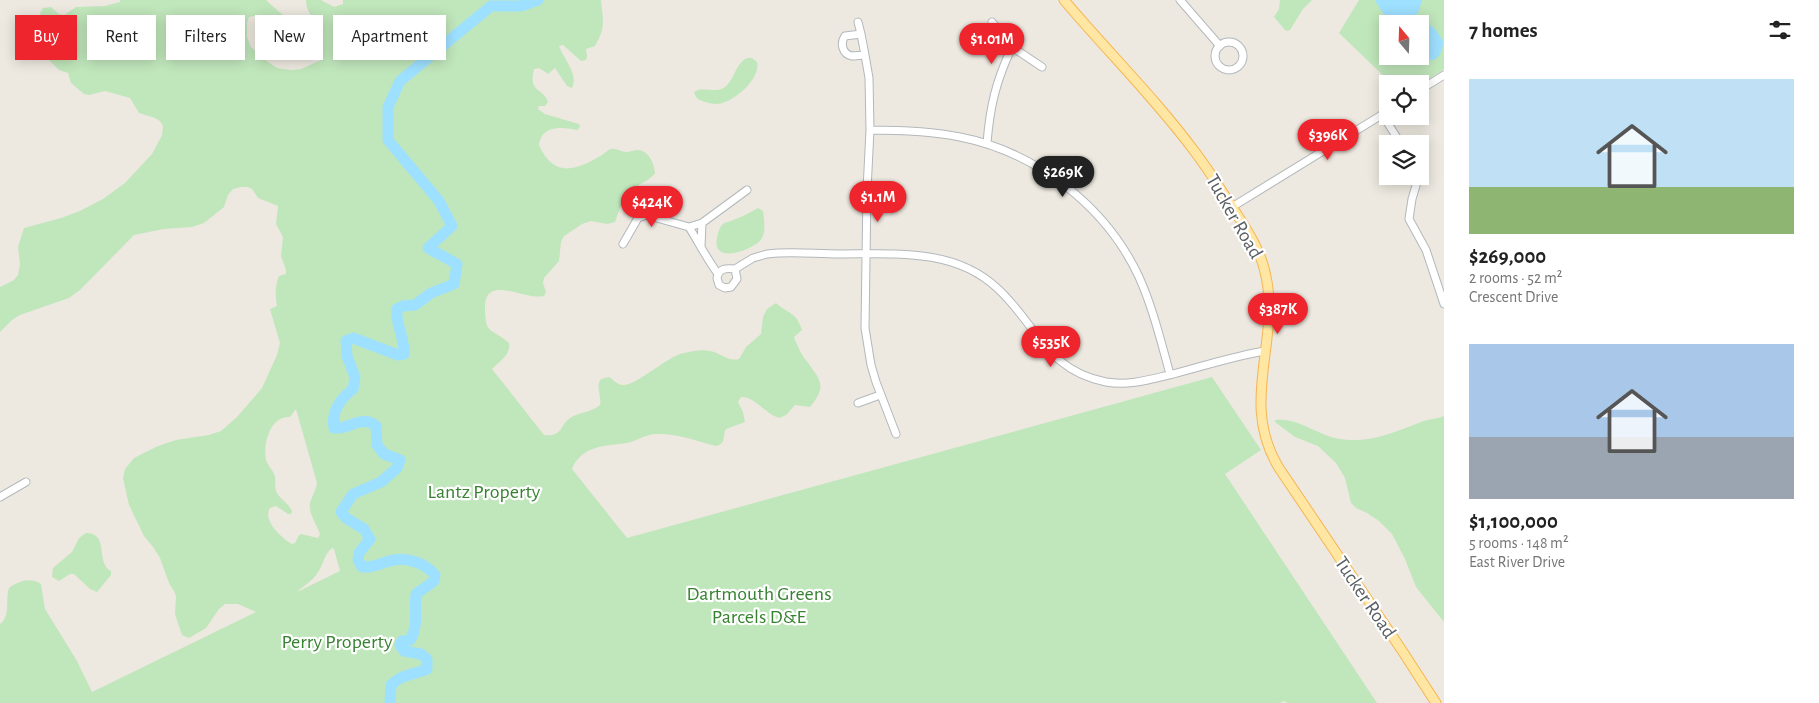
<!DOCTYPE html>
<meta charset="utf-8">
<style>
:root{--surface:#fff;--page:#f6f6f6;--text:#222;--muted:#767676;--accent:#ee252c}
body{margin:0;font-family:"Alegreya Sans",sans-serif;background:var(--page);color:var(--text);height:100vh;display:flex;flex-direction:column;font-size:19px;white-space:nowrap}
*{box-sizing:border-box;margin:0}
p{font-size:16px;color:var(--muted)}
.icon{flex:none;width:28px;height:28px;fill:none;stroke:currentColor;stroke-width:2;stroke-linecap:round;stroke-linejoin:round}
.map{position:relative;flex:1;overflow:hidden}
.drawer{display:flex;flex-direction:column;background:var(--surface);width:375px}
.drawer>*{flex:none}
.hud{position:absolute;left:15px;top:15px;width:475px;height:45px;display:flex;gap:10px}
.needle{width:32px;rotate:341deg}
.buttons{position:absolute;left:1379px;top:15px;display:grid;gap:10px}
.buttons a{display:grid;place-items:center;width:50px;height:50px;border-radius:0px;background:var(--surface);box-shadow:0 2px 12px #0003;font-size:25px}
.price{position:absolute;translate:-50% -42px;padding:0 11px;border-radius:18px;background:var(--accent);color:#fff;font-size:16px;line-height:32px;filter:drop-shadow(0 1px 2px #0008)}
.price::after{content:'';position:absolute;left:50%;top:30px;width:15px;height:11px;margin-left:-8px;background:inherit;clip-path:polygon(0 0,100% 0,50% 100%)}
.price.current{background:#222;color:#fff}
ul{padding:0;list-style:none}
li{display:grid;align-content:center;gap:10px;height:265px;padding:0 25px}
li span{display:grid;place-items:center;height:155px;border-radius:0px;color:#555}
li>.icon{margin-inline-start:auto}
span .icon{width:90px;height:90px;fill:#fffc;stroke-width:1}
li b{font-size:21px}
h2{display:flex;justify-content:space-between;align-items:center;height:60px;padding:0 25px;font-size:21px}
.pill{padding:0 18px;border-radius:0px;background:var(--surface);box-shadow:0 2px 12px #0003;font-size:18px;line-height:45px}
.pill.current{background:var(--accent);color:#fff}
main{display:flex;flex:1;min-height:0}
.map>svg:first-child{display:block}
</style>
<main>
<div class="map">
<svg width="1444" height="703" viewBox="0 0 1444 703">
<rect width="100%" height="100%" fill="#ede9e0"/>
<!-- green -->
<path fill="#c0e6bb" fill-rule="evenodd" d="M 120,0 L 266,0 C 284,18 304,25 307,53 C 288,56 288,39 278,30 C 273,25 261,18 254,16 L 249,17 L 247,23 L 247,37 L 251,47 L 264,59 L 277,68 L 292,70 L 301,69 L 319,61 L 322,57 L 320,45 L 323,31 C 317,19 306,15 306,0 L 321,0 L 334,7 L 343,4 L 343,0 L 601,0 C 603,21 606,27 595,46 L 586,49 L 587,56 L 586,60 L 581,61 L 563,45 L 559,46 C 563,58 579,74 572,88 L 567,86 L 555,68 L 548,74 L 539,68 L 534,69 C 528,94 543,87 548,102 L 545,106 L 539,106 L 538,109 L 545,114 L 579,124 L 580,127 L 577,130 C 561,127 542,125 539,145 C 554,179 577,170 602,155 C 605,153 607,150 611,149 C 616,148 621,152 626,152 C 630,152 634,150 638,150 C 649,151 654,163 655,173 C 650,180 642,182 635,188 C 621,200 621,207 615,222 L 607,224 L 591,221 L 582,224 L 564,236 L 561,242 L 559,261 L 544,278 L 543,283 L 546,292 L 544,296 C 526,301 485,273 485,307 C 485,336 491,327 509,343 C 511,355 500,361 492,369 L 544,435 C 563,437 559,426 570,418 C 579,412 591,413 600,405 C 602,396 595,387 601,379 L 609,377 C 613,379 616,384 622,385 C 634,387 665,359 680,354 C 689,352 701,349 710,351 C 721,353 728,362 739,359 L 746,347 L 761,334 L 763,317 L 767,309 L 776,303 C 789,315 796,311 802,330 L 794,337 L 795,340 C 798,346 801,355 806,360 C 820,380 828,385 810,407 L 795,405 L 786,415 L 779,418 C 765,414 756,397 741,397 L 738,402 L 743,412 L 745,422 L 726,429 C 722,436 727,443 716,446 C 697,441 676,433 656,434 C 646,434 637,441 627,443 C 605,446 582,445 572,469 L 627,538 L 1212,377 L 1261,450 L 1225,474 L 1377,703 L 1287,703 L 1285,701 L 1279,703 L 0,703 L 0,624 C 11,616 5,600 9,588 C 19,581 30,577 41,584 L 45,609 L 77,661 L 92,692 L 256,612 L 238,604 L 225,604 L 219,609 L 206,628 L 189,638 L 182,635 L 175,614 L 176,596 L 174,591 L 169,583 L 160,558 L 153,547 L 144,536 L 129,505 L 123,478 L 125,469 L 134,458 L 158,446 L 176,440 L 209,435 L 221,431 L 237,417 L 262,388 L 277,355 L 280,343 L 270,309 L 277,306 C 275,296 275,285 279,276 L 286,274 L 286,270 L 281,256 L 283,237 L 276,224 L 278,206 L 258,198 L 252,189 L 248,187 L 241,187 L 233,189 L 228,195 L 224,207 L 204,223 L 192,227 L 164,229 L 134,235 L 80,290 L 69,298 L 20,315 L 12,320 L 0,332 L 0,287 L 14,280 L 18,275 L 20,264 L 18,247 L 24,228 L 61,218 L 80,211 L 103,199 L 125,183 L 152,154 L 162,135 L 163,126 L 160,121 L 155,118 L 139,113 L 130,98 L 105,91 L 89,95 L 84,94 L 71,83 L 68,73 L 59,70 L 43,54 L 44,35 L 40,13 L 43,8 L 51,7 L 59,14 L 64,15 L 76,7 L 105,6 L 120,2 ZM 296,409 L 317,483 C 316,490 312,496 310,503 C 308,513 317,525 320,534 L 318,538 L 301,534 L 299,535 L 295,543 L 292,544 C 282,538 262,521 270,508 L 276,506 L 288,514 L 291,514 L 292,511 C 289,504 281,500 277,493 C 274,488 276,483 275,477 C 274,471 268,466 266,460 C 263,443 270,416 290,417 ZM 332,548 L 334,549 L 340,571 L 297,592 C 304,585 313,581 318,572 C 324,564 324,554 332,548 Z
M 1280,0 L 1312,0 L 1303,9 L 1290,30 L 1286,31 L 1274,17 L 1279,9 Z
M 1359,0 L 1444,0 L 1444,69 L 1420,85 L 1392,84 L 1339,33 ZM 1388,24 L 1420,24 L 1420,56 L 1388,56 Z
M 747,58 L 752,58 L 757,62 C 761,79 733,103 717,104 C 713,104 709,103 705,102 C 699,100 696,99 694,92 C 702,86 716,94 725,87 C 735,79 735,64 747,58 Z
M 758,208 L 763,211 C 764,219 766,231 762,238 C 758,248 711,267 717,238 C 718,234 719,227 723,224 C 725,222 730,222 733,220 C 742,217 750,212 758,208 Z
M 1444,416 L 1444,622 L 1416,587 L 1405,559 L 1392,534 L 1379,521 L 1367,513 L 1356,508 L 1351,503 L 1345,478 L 1336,463 L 1318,446 L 1295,437 L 1275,422 L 1275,420 C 1296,417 1315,433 1335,438 C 1366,445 1393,433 1421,422 C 1428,419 1437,419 1444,416 Z
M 86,533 C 110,533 95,563 111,571 L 111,575 L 97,592 L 90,589 L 74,574 L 70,574 L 59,581 L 52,577 L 53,568 L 72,552 L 79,538 Z"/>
<!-- water -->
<path fill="#9ee0ff" d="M 1375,0 L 1422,0 L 1419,10 L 1411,24 L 1393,23 L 1383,13 Z
M 1430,25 L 1436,30 L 1443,41 C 1443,56 1433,68 1420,54 L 1420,30 Z"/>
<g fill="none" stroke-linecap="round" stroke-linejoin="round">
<!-- river -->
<path stroke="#9ee0ff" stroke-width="11" d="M 390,703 L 391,685 C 401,674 414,675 427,669 L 427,659 L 421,654 L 404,651 L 400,645 L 402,641 L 410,640 C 419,626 414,609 416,594 L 434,581 L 435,575 C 426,564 408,557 394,560 C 382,562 375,568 362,567 L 358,560 L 359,553 L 370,539 L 364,529 L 346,518 L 341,512 L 353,494 L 381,482 L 397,468 L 400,460 L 384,454 L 377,445 L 376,426 C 362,414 349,430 334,428 C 331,411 340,399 353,389 L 355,377 L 347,356 L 346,341 L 353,338 L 398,355 L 404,354 C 405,338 395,324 397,309 L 403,306 L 415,305 L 431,293 L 454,284 L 457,264 L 428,248 L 452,226 L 439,201 L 388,140 L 388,107 L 400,81 L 491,6 L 521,6 L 538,0"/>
<defs>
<path id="minor" d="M 1180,0 L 1220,46
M 858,22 L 861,34 L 845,36 C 840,43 842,54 852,56 C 856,56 861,55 865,55 L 869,78 L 870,130 L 867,190 L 865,328 L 871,365 L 876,382 L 896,434
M 992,22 L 1012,47
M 861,34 L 865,55
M1215 56a14 14 0 1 1 28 0a14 14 0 1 1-28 0Z
M 1420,90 L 1444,75
M 1382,114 L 1401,144
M 870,130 C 900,130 931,131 960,137 C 1036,152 1106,206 1139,277 C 1153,308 1161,342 1170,374
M 987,143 C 990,106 996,81 1012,47 L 1042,67
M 1416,176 L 1417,182 L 1412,199 L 1409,219 L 1426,250 L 1444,304
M 1232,207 L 1388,111
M 702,223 L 747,190
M 623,244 L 638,218 L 646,215 L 689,227
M 701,246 L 702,223 L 689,227 C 699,243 707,259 718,274
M 735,269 C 726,268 719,268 717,278 L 719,285 L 725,288 L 731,287 L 737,279 L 735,269 L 753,258 L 767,254 C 791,251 815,254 839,254 C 894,254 954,248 997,288 C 1037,324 1045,370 1106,382 C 1130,386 1151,379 1173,374 C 1204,366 1234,356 1265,351
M 858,403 L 880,395
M 0,497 L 26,482"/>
<path id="major" d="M 1064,0 C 1107,51 1155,98 1195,152 C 1208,169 1219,187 1231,205 C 1244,226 1260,248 1265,272 C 1282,340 1238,401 1279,468 L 1401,649 L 1436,703"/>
</defs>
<!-- minor casing -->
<use href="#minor" stroke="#b3b8bc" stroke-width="9"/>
<!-- major casing -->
<use href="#major" stroke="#f5b551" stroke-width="11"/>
<!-- minor -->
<use href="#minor" stroke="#fff" stroke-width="7"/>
<!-- major -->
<use href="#major" stroke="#ffe6a3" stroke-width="9"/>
</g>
<g text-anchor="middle" stroke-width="4.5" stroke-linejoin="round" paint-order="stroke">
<!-- street labels -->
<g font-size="20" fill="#595e62" stroke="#fff">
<text transform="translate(1235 216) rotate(60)" y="7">Tucker Road</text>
<text transform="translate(1366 597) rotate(56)" y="7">Tucker Road</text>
</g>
<!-- park labels -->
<g font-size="20" fill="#368230" stroke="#fff">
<text x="484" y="498">Lantz Property</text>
<text x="759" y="600">Dartmouth Greens<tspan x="759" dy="23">Parcels D&amp;E</tspan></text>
<text x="337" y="648">Perry Property</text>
</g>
</g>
</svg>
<div class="buttons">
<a><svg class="needle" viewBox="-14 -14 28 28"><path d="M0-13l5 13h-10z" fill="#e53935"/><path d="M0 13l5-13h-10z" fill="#767676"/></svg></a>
<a><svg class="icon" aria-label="locate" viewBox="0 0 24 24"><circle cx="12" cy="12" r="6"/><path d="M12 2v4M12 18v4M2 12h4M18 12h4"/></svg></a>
<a><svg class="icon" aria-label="layers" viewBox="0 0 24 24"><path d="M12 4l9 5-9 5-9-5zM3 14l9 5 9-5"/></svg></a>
</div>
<b class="price" style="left:992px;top:65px">$1.01M</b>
<b class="price" style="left:1328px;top:161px">$396K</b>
<b class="price current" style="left:1063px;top:198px">$269K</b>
<b class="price" style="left:878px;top:223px">$1.1M</b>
<b class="price" style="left:652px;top:228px">$424K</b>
<b class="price" style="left:1278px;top:335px">$387K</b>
<b class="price" style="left:1051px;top:368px">$535K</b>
<div class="hud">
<a class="pill current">Buy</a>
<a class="pill">Rent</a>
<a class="pill">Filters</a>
<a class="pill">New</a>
<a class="pill">Apartment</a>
</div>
</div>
<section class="drawer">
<h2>7 homes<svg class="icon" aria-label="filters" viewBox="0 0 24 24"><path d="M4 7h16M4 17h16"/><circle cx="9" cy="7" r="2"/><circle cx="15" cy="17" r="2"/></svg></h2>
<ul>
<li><span style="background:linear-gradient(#bfe0f5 70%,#8fb573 0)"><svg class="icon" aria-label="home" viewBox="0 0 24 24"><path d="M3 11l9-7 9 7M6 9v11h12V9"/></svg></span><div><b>$269,000</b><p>2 rooms · 52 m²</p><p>Crescent Drive</p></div></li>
<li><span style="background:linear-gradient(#a9c7e8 60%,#9aa5b1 0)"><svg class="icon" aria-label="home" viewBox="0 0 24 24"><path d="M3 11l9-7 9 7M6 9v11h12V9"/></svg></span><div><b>$1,100,000</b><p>5 rooms · 148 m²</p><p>East River Drive</p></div></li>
</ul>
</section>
</main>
